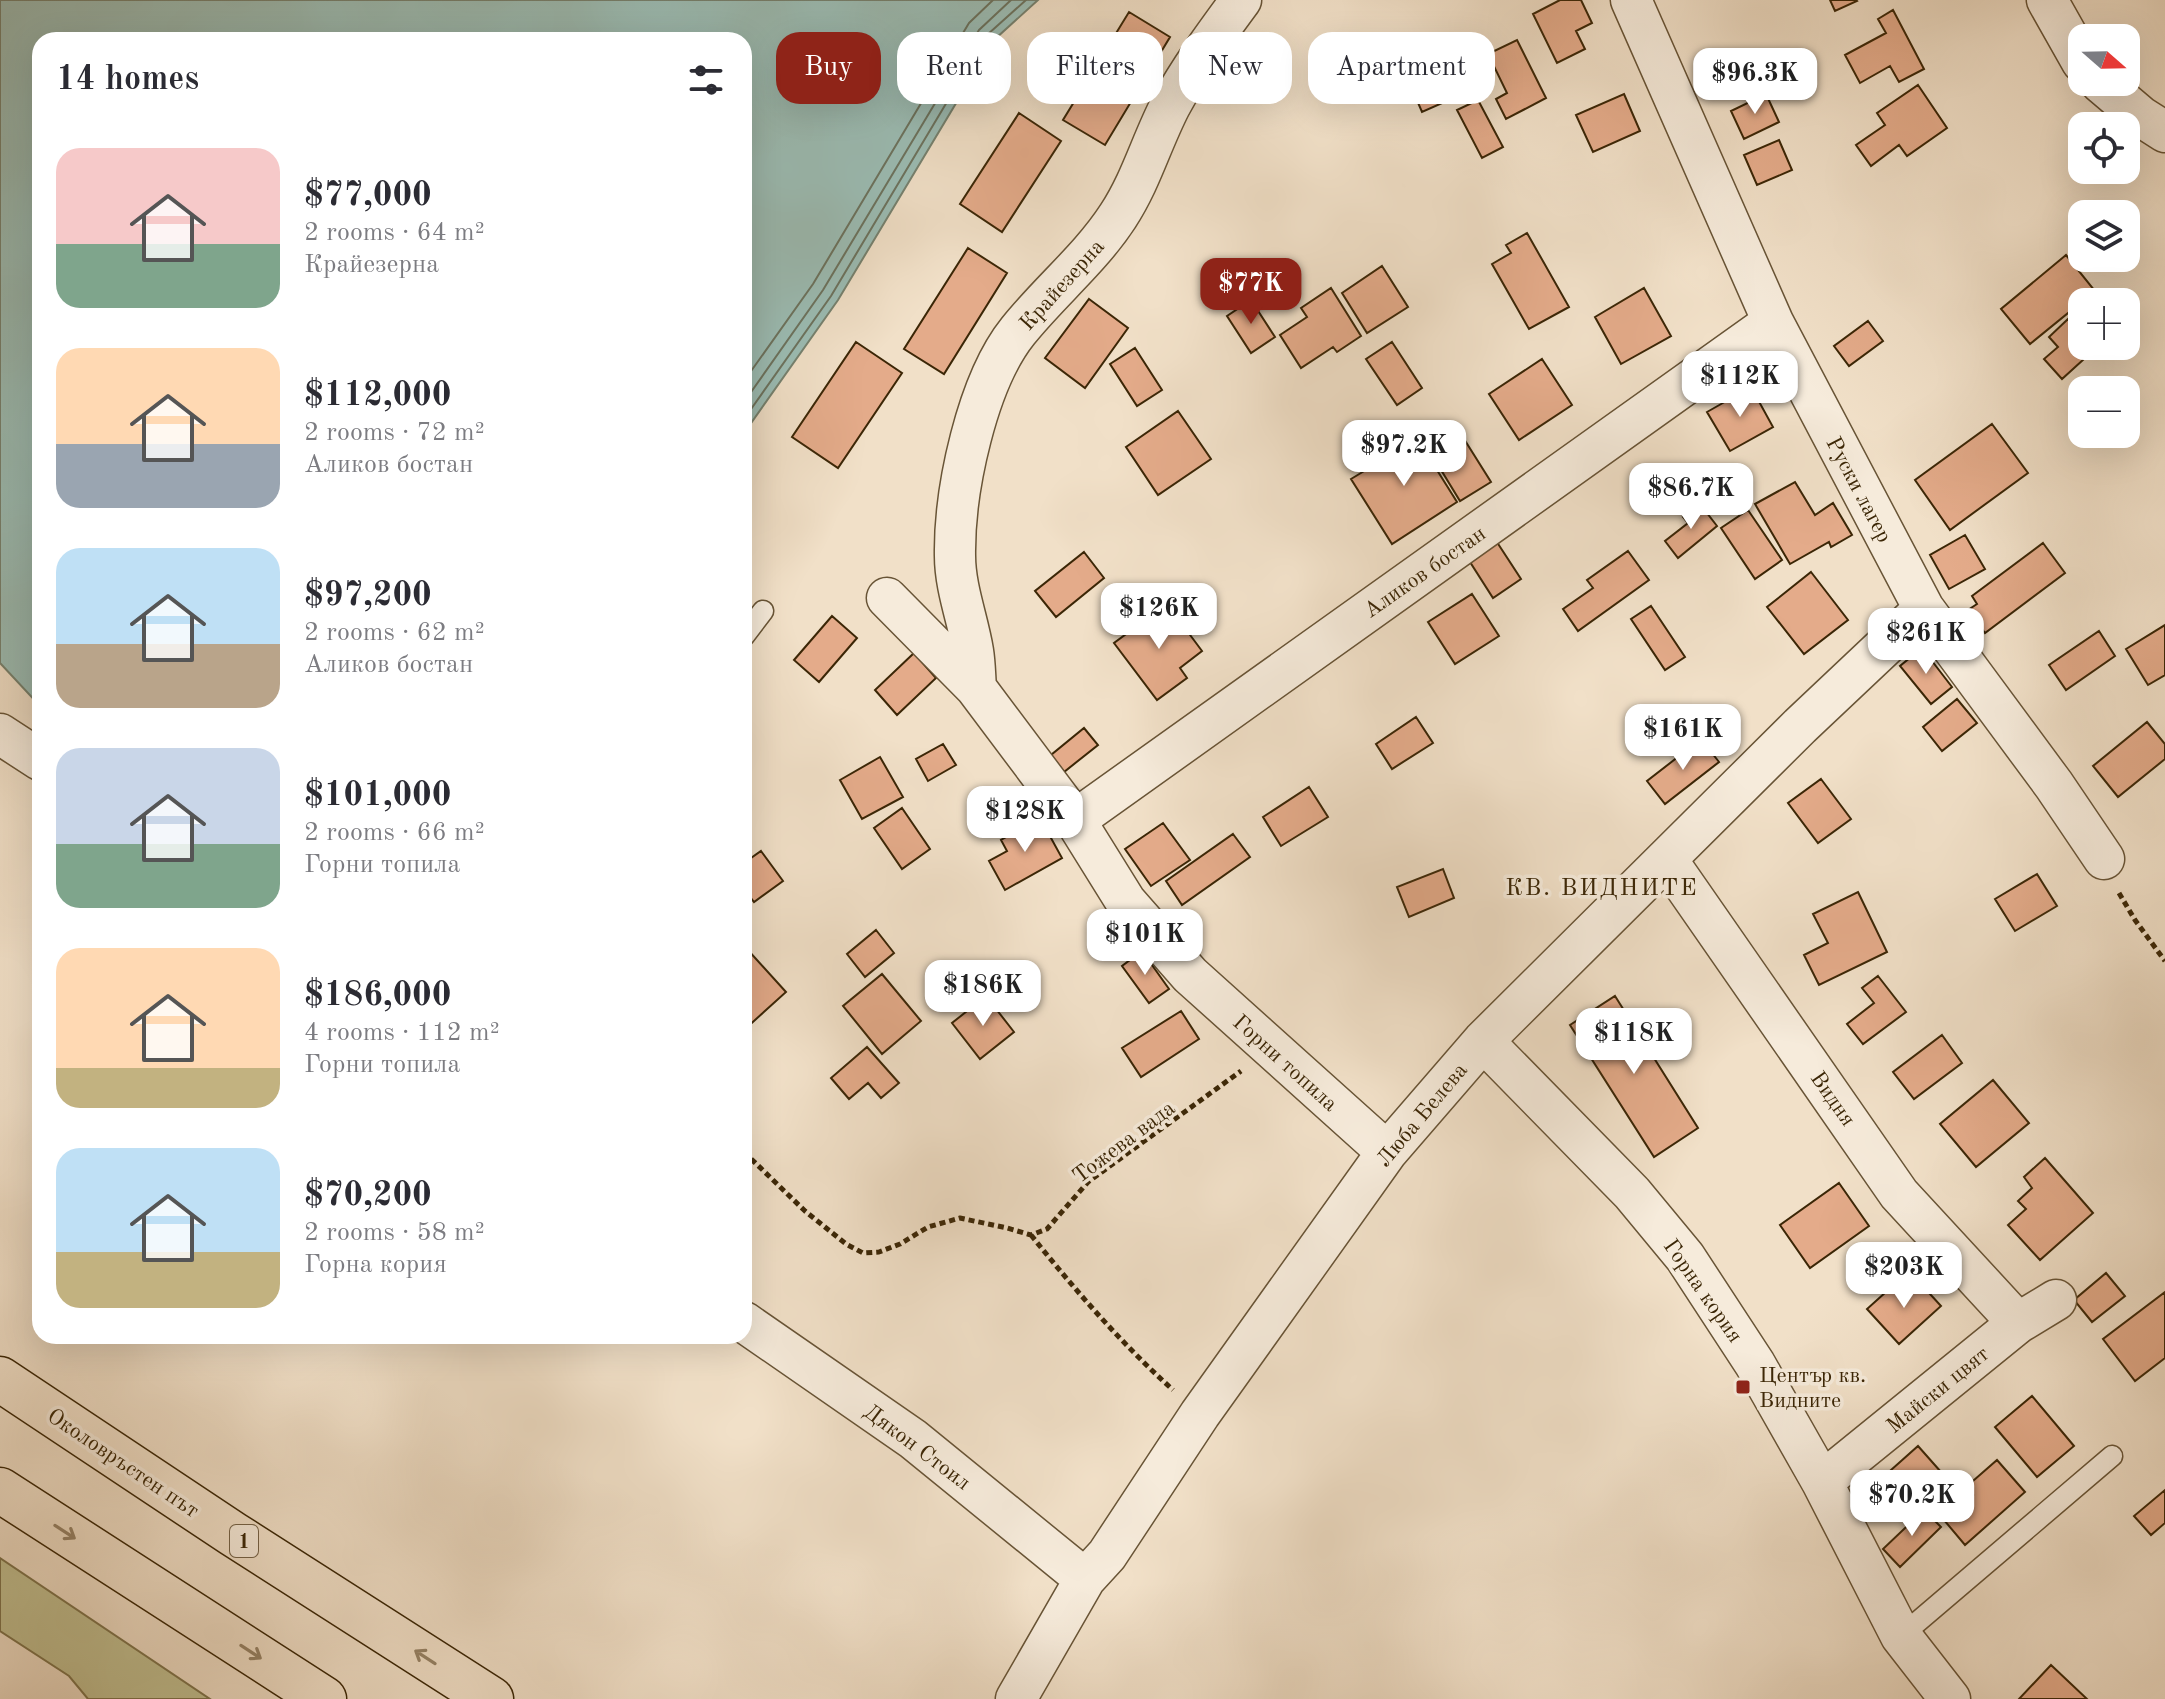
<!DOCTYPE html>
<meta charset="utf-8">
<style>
:root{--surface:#fff;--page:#f2f2f3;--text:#2b2b33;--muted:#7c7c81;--accent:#8f2418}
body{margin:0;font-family:"Old Standard TT",serif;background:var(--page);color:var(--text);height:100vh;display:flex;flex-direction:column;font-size:30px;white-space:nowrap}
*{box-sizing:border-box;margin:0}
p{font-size:26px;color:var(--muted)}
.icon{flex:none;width:44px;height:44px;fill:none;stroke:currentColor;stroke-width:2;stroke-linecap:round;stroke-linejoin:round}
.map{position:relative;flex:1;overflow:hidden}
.panel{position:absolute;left:32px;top:32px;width:720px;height:1312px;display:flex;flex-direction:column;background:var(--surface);border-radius:24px;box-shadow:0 8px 32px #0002}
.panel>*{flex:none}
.hud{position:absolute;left:776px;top:32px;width:760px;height:72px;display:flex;gap:16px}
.needle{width:52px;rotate:110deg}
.fabs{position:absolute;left:2068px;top:24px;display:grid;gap:16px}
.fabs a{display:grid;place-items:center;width:72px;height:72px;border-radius:16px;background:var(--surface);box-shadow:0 8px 32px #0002;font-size:40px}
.price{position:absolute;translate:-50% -68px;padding:0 18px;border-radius:16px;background:#fff;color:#222;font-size:26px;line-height:52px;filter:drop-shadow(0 2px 4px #0008)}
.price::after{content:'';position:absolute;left:50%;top:48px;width:24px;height:18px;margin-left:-12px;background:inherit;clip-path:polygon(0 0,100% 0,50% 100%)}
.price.on{background:var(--accent);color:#fff}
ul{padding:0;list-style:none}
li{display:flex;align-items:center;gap:24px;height:200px;padding:0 24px}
li span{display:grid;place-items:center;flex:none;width:224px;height:160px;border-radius:24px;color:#555}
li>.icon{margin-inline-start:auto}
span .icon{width:96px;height:96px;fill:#fffc;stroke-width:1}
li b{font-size:34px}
h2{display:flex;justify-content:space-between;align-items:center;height:96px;padding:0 24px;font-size:34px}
.pill{padding:0 28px;border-radius:24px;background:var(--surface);box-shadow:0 8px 32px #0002;font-size:28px;line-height:72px}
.pill.on{background:var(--accent);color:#fff}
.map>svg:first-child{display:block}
</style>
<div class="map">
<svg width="2165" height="1699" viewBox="0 0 2165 1699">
<rect width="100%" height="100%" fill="#f1e0c8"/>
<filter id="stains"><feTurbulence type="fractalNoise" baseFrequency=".0025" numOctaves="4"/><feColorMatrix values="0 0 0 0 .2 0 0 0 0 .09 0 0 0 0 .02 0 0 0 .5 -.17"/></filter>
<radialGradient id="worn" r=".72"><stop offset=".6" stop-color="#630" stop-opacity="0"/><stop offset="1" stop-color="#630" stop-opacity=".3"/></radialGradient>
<!-- green -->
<path fill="#c1c092" stroke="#7e734c" stroke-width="2" d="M 0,1558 L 210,1699 L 88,1699 L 69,1676 L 0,1631 Z"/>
<!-- water -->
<path fill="#9bbdb5" stroke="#75816f" stroke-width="2" d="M 0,0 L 1038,0 L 994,40 L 838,300 L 744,433 L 744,40 L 40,40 L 40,706 L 0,663 Z"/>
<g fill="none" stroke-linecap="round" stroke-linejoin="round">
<!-- shore -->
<path stroke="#6b725e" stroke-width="2" d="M 744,381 L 813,284 L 969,23 L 993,0
M 744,402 L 823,290 L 979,30 L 1011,0
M 744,419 L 831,296 L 987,35 L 1026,0"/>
</g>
<!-- building -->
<path fill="#e4ab8a" stroke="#3b2606" stroke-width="2" d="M 1560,0 L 1581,0 L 1592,23 L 1576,31 L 1585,49 L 1557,63 L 1533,14 Z
M 1830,0 L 1856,0 L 1857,1 L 1835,11 Z
M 1893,10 L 1924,69 L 1899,82 L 1890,66 L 1860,83 L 1845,55 L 1886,33 L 1878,19 Z
M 1129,12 L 1170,37 L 1105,145 L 1063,120 Z
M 1431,38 L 1445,71 L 1454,67 L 1465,93 L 1422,112 L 1397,54 Z
M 1517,40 L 1546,98 L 1506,119 L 1496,99 L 1507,93 L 1488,54 Z
M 1918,85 L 1947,128 L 1907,156 L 1899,145 L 1871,166 L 1856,145 L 1885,125 L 1877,113 Z
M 1624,94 L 1640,131 L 1593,152 L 1576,115 Z
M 1766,94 L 1779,122 L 1744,139 L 1731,111 Z
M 1478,100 L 1503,147 L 1482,158 L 1457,110 Z
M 1019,113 L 1061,141 L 1002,232 L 960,204 Z
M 1779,140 L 1792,170 L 1757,185 L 1744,155 Z
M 1527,233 L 1569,307 L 1529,329 L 1492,264 L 1511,253 L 1506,245 Z
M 968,248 L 1007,273 L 944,374 L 904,349 Z
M 2066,255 L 2095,291 L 2030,344 L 2001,309 Z
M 1382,266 L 1408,307 L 1367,333 L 1342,293 Z
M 1331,288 L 1361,336 L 1337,352 L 1333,347 L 1301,368 L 1280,335 L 1307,317 L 1301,308 Z
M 1644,288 L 1671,336 L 1621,364 L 1595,317 Z
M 1089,299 L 1128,328 L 1085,388 L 1045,358 Z
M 1251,300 L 1275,337 L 1251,353 L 1227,316 Z
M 2068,319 L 2082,335 L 2082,346 L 2092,346 L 2095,349 L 2062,379 L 2044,359 L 2058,347 L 2049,337 Z
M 1868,321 L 1883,341 L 1849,366 L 1834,346 Z
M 856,342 L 902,373 L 838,468 L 792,437 Z
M 1392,342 L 1422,388 L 1397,405 L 1366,359 Z
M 1135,348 L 1162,390 L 1137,406 L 1110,364 Z
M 1542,359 L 1572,405 L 1519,440 L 1489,394 Z
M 1751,387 L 1773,427 L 1730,451 L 1707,412 Z
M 1178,411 L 1211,459 L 1158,495 L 1126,447 Z
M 1454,423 L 1491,482 L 1460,501 L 1424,442 Z
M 1992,424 L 2028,473 L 1950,530 L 1915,480 Z
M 1410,427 L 1457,502 L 1392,544 L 1351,479 L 1394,453 L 1387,441 Z
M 1795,482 L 1815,515 L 1833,503 L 1852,535 L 1831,547 L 1829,542 L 1790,564 L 1755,504 Z
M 1700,504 L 1717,526 L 1678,558 L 1665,541 L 1688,523 L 1683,517 Z
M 1748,510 L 1782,560 L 1755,579 L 1721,528 Z
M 1491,533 L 1521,579 L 1493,598 L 1463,551 Z
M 1965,535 L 1985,569 L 1949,589 L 1930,555 Z
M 2043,543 L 2065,573 L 1985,633 L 1968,610 L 1977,604 L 1972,596 Z
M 1628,551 L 1649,580 L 1578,631 L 1563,609 L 1593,588 L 1587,580 Z
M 1084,552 L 1104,578 L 1056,617 L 1035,591 Z
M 1811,572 L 1848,620 L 1804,654 L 1767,607 Z
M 1472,594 L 1499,636 L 1455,664 L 1428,622 Z
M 1167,604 L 1202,651 L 1180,668 L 1187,678 L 1157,700 L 1114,643 Z
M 1651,606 L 1685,657 L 1665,670 L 1631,619 Z
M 832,616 L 857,638 L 819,682 L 794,660 Z
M 2165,625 L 2165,675 L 2148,685 L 2126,649 Z
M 2099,631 L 2115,656 L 2066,690 L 2049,665 Z
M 1922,648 L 1952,687 L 1931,704 L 1900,666 Z
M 914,653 L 936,678 L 897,715 L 875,690 Z
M 1957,699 L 1977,723 L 1942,751 L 1923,727 Z
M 1416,717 L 1433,743 L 1392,769 L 1376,744 Z
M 2147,722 L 2165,744 L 2165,759 L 2118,797 L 2093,766 Z
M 1084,728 L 1098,745 L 1064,772 L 1051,755 Z
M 1701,739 L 1719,762 L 1665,804 L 1647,781 Z
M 943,744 L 956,765 L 928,781 L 916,759 Z
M 880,757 L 903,797 L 862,819 L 840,780 Z
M 1821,779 L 1851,819 L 1818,843 L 1788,803 Z
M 1309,787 L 1328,817 L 1281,846 L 1263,817 Z
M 902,808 L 930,849 L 902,869 L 874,828 Z
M 1040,818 L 1062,858 L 1005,890 L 989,861 L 1007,851 L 1001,840 Z
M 1163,823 L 1190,860 L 1151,886 L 1125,849 Z
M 1233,834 L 1250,857 L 1182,905 L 1166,881 Z
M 761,851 L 783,881 L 754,902 L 744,889 L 744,863 Z
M 1443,869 L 1454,898 L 1409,917 L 1397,887 Z
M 2037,874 L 2057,906 L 2015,931 L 1995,899 Z
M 1858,892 L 1887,952 L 1819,985 L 1804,955 L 1828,943 L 1813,914 Z
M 876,930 L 894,953 L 865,977 L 847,954 Z
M 747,949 L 786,992 L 744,1030 L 744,952 Z
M 1142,951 L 1169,989 L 1149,1003 L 1122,966 Z
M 882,974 L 921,1021 L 882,1054 L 843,1006 Z
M 1878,976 L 1906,1012 L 1863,1044 L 1847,1024 L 1874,1003 L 1862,988 Z
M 986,996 L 1014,1032 L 980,1059 L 952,1023 Z
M 1615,996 L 1698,1128 L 1654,1157 L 1570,1025 Z
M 1181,1011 L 1199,1039 L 1141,1077 L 1122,1048 Z
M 1942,1035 L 1962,1063 L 1914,1099 L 1893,1072 Z
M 867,1047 L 899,1083 L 881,1098 L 868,1083 L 849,1099 L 831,1078 Z
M 1993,1080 L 2029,1123 L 1976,1167 L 1940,1124 Z
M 2045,1158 L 2093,1213 L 2040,1260 L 2008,1225 L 2026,1209 L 2018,1201 L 2032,1188 L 2024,1177 Z
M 1839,1183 L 1869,1226 L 1810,1268 L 1780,1225 Z
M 2106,1273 L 2125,1296 L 2092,1322 L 2074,1300 Z
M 1919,1282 L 1941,1306 L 1899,1344 L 1867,1309 L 1896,1283 L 1906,1293 Z
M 2165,1292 L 2165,1358 L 2135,1381 L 2103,1339 Z
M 2032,1396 L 2074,1446 L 2037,1477 L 1995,1427 Z
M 1918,1446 L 1949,1481 L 1914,1513 L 1882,1478 Z
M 1997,1460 L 2025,1492 L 1965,1545 L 1944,1520 L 1973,1495 L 1966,1487 Z
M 2165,1490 L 2165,1523 L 2151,1535 L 2134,1516 Z
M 1924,1510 L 1941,1527 L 1900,1567 L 1883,1549 Z
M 2051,1665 L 2087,1699 L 2019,1699 Z"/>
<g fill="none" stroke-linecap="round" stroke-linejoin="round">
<defs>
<path id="service" d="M 744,636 L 763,611
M 1901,1636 L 2112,1456"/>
<path id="minor" d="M 1631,0 L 1773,322 L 1924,609 L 2054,785 L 2104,859
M 2047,0 L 2082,62
M 2100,82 L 2140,116 L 2165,132
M 887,598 L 976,688 L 1075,820 L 1126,902 L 1190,975 L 1387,1152
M 976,688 C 975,676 975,663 973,651 C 968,620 955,588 955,556 C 954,490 977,382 1018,331 C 1050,291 1090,259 1118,216 C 1141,181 1151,143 1170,106 C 1190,69 1216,34 1241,0
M 0,734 L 40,760
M 1075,820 L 1773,322
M 1667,860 L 1899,1194 L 2018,1323
M 1483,1041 L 1632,1193 L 1685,1257 L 1755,1364 L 1822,1482 L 1901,1636 L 1950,1699
M 744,1322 L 913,1439 L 1085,1579
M 1822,1482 L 2018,1323 L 2056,1300
M 1016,1699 L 1085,1579 L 1107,1555 L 1200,1414 L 1387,1152 L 1483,1041 L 1800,726 L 1924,609"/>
<path id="trunk" d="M 0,1379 L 233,1534 L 491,1699
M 0,1490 L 324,1699"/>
</defs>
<!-- service casing -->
<use href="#service" stroke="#685436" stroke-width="23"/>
<!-- minor casing -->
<use href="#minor" stroke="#685436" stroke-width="43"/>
<!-- trunk casing -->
<use href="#trunk" stroke="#3b2606" stroke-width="47"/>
<!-- path -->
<path stroke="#3b2606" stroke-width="5" stroke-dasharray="6 4" stroke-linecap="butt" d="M 2119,893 L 2135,920 L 2165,961
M 744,1152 L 805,1211 L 846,1244 L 863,1253 L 879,1252 L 900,1244 L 928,1227 L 960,1218 L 1007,1228 L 1031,1235 L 1047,1229 L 1088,1182 L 1241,1071
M 1031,1235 C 1075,1290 1121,1343 1173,1390"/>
<!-- service -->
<use href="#service" stroke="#f6ebdb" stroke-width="20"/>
<!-- minor -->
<use href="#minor" stroke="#f6ebdb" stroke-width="40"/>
<!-- trunk -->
<use href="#trunk" stroke="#f1e0c8" stroke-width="44"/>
</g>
<!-- one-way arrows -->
<defs><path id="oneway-shaft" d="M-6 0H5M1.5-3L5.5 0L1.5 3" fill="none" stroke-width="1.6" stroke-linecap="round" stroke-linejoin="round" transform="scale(2)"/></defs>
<g stroke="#968367">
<use href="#oneway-shaft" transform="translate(65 1532) rotate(33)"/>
<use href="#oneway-shaft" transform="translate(251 1652) rotate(33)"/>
<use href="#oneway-shaft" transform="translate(425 1657) rotate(-147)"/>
</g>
<!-- markers -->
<rect fill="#8f2418" stroke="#f6ebdb" stroke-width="3" x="1735" y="1379" width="16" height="16" rx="4"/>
<g text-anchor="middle" stroke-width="7" stroke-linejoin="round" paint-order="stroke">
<!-- shield labels -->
<rect fill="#f6ebdb" stroke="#736146" stroke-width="2" x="230" y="1525" width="28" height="32" rx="6"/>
<g font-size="20" font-weight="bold" fill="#3b2606">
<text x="244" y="1548">1</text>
</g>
<!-- street labels -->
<g font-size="22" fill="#3b2606" stroke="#f6ebdb">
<text transform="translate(1061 284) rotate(-48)" y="8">Крайезерна</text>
<text transform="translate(1860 489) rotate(62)" y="8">Руски лагер</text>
<text transform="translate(1424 571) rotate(-35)" y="8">Аликов бостан</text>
<text transform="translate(1286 1062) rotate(42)" y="8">Горни топила</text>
<text transform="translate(1834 1098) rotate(55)" y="8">Видня</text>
<text transform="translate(1421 1114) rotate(-50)" y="8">Люба Белева</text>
<text transform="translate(1123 1141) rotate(-37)" y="8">Тожева вада</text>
<text transform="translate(1704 1290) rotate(55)" y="8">Горна кория</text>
<text transform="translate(1937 1389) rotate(-39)" y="8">Майски цвят</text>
<text transform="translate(918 1446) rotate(37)" y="8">Дякон Стоил</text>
<text transform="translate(124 1462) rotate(34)" y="8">Околовръстен път</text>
</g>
<!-- poi labels -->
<g font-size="22" fill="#3b2606" stroke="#f6ebdb" text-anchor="start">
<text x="1759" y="1382">Център кв.<tspan x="1759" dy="25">Видните</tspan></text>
</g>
<!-- neighbourhood labels -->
<g font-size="24" letter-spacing="2" fill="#3b2606" stroke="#f6ebdb">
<text x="1602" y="895">КВ. ВИДНИТЕ</text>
</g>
</g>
<rect width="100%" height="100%" filter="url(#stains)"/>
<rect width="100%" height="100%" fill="url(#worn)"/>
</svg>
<div class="fabs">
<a><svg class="needle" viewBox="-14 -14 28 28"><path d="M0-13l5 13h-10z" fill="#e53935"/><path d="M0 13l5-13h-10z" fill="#7c7c81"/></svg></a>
<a><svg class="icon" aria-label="locate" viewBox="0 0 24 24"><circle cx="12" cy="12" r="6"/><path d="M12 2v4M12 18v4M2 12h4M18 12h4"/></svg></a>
<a><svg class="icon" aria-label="layers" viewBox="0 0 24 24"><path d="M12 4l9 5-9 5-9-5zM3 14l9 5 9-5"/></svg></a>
<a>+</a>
<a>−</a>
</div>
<b class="price" style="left:1755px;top:116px">$96.3K</b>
<b class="price on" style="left:1251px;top:326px">$77K</b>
<b class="price" style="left:1740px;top:419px">$112K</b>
<b class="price" style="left:1404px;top:488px">$97.2K</b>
<b class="price" style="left:1691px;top:531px">$86.7K</b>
<b class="price" style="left:1159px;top:651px">$126K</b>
<b class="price" style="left:1926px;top:676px">$261K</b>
<b class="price" style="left:1683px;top:772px">$161K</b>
<b class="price" style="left:1025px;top:854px">$128K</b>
<b class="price" style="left:1145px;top:977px">$101K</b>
<b class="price" style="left:983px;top:1028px">$186K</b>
<b class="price" style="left:1634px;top:1076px">$118K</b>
<b class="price" style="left:1904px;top:1310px">$203K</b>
<b class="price" style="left:1912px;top:1538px">$70.2K</b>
<div class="hud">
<a class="pill on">Buy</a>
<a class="pill">Rent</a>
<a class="pill">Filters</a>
<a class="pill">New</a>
<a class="pill">Apartment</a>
</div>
<section class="panel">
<h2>14 homes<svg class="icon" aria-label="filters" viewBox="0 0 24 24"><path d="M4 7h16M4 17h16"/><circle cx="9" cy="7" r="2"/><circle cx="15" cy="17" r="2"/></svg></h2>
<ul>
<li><span style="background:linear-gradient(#f6c9c9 60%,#7fa58c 0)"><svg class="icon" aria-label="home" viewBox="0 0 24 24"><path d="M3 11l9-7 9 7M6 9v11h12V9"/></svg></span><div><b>$77,000</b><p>2 rooms · 64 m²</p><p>Крайезерна</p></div></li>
<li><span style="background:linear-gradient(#ffd9b3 60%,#9aa5b1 0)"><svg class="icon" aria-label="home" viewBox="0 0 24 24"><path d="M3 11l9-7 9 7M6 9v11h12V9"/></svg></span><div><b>$112,000</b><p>2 rooms · 72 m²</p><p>Аликов бостан</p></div></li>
<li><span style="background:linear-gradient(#bfe0f5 60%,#b9a48a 0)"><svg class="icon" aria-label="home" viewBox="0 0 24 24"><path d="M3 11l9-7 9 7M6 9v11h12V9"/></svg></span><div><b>$97,200</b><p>2 rooms · 62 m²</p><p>Аликов бостан</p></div></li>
<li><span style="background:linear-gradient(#c9d6e8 60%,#7fa58c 0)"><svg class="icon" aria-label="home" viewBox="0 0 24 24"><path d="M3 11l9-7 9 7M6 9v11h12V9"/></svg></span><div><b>$101,000</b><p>2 rooms · 66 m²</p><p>Горни топила</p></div></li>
<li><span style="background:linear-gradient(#ffd9b3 75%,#c2b280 0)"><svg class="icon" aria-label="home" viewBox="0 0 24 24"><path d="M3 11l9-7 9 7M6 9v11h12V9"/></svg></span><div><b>$186,000</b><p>4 rooms · 112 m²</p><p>Горни топила</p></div></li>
<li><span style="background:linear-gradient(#bfe0f5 65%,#c2b280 0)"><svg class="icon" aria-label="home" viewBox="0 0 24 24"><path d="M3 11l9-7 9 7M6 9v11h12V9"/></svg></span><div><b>$70,200</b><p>2 rooms · 58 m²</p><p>Горна кория</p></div></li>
</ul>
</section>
</div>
